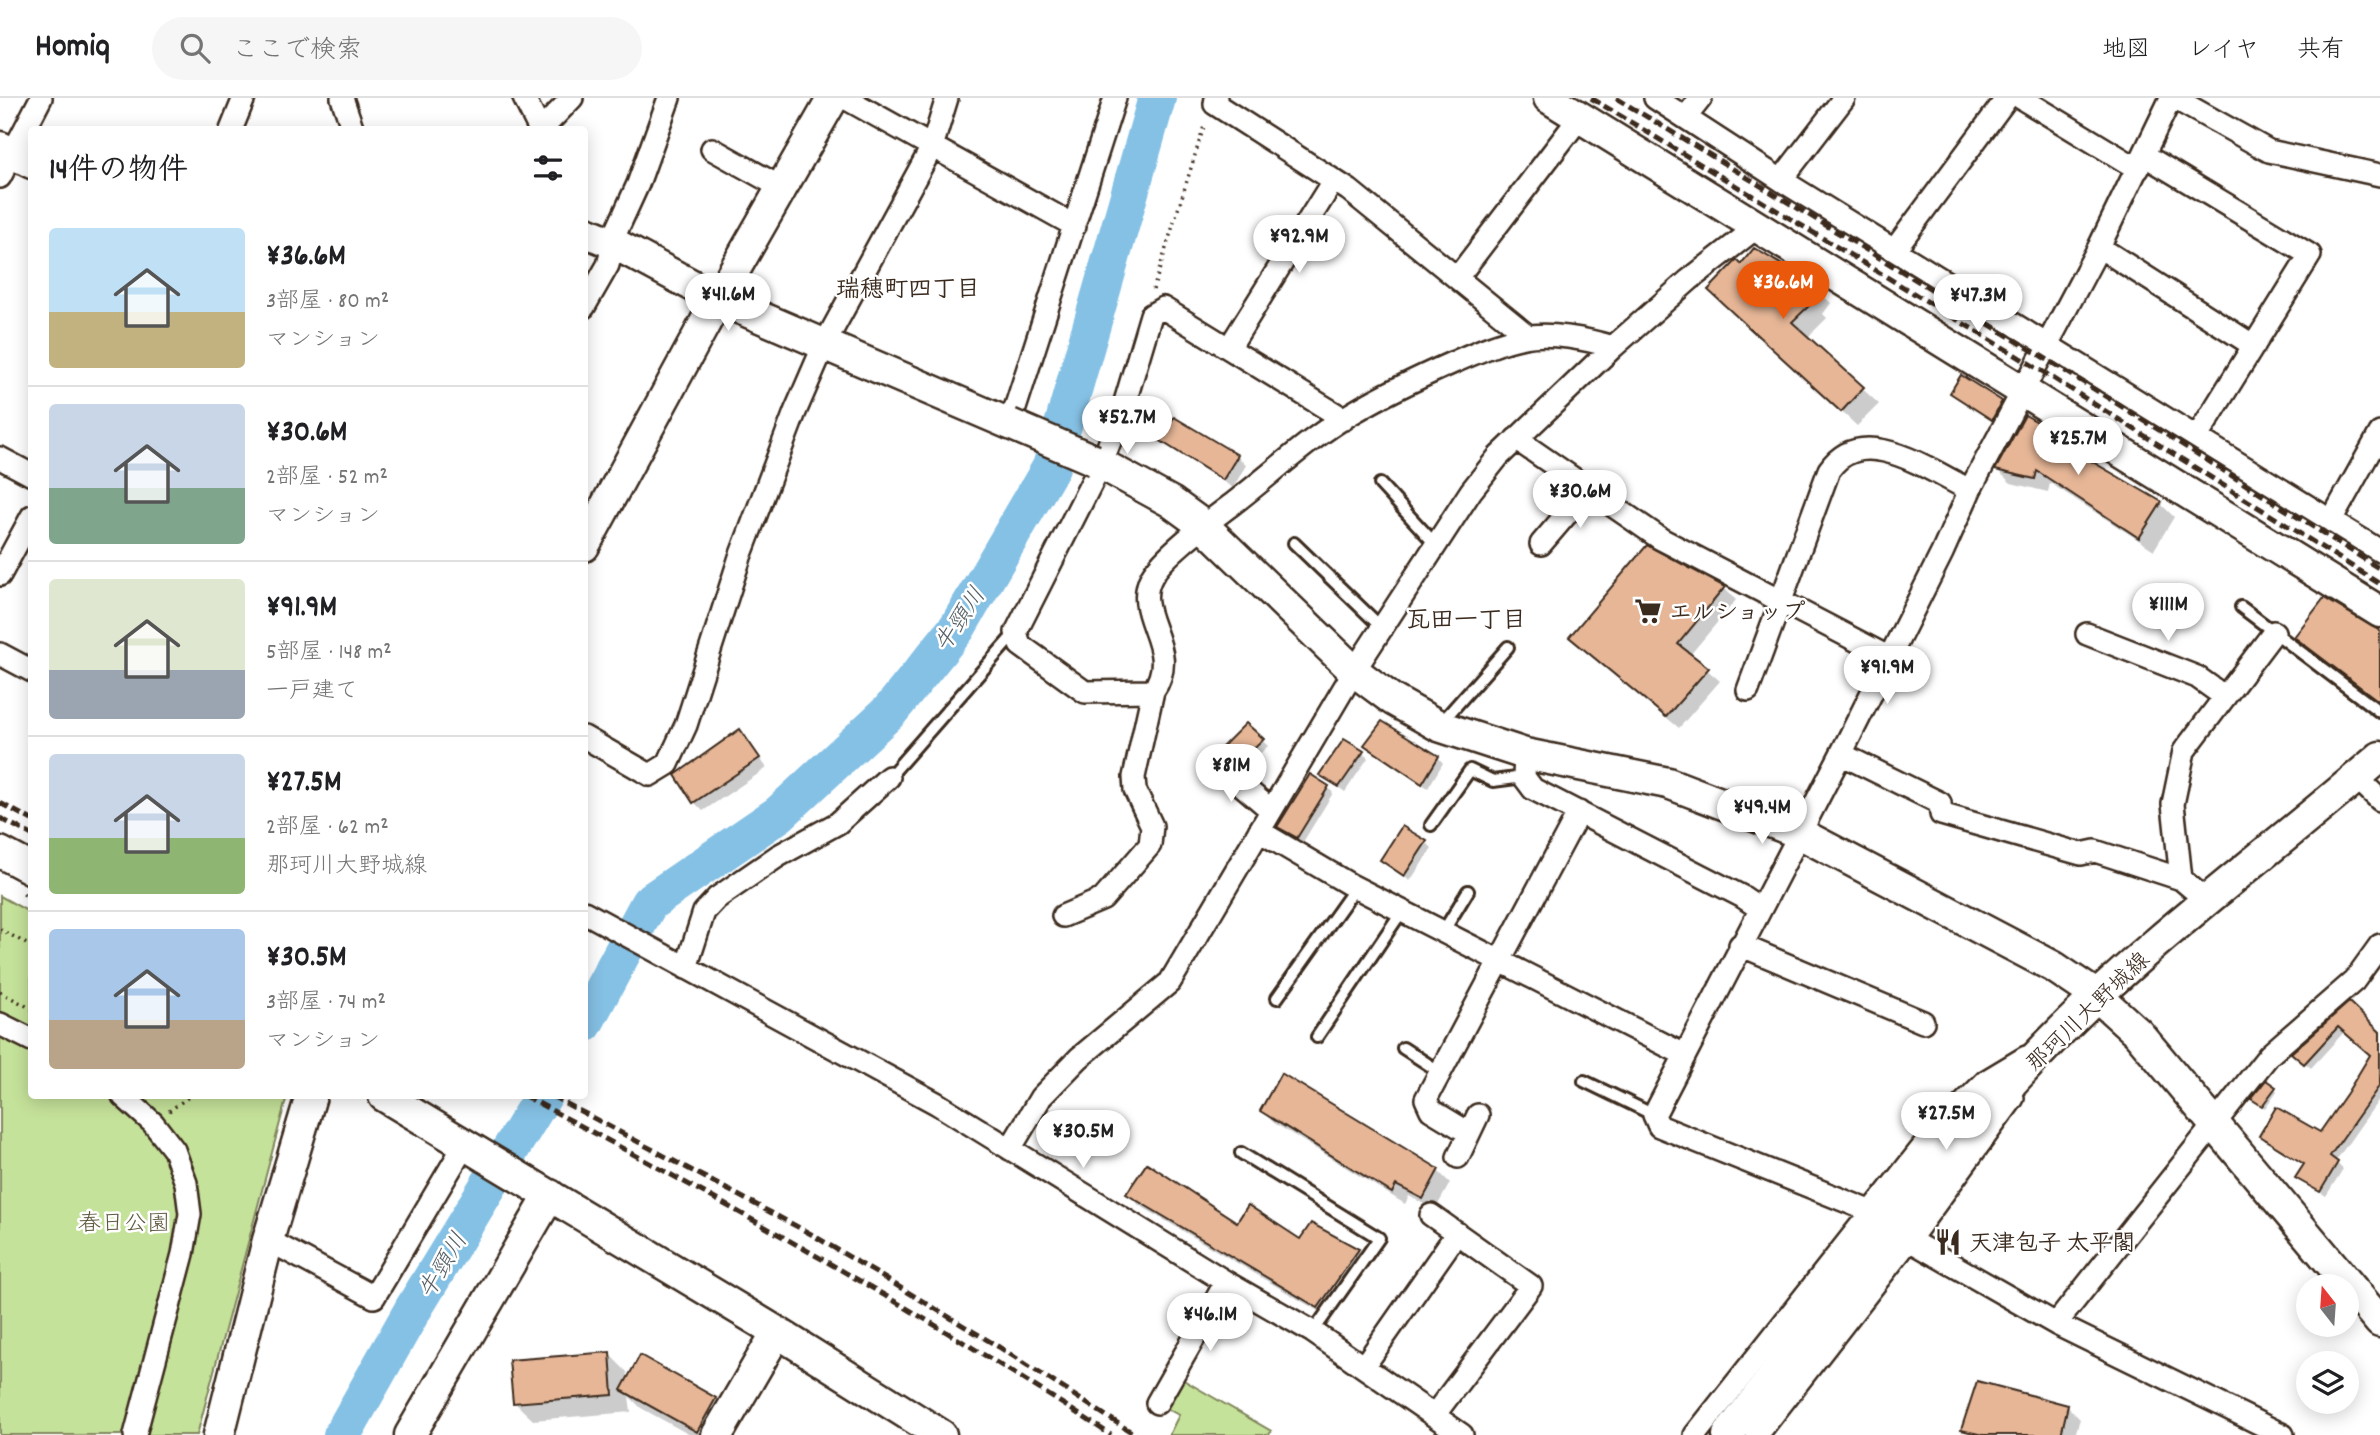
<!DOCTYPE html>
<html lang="ja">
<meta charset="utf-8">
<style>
:root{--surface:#fff;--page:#f6f6f6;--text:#202124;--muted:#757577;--line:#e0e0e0;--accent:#ea580c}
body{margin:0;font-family:Dekko,"Klee One",sans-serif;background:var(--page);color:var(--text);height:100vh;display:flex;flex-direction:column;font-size:26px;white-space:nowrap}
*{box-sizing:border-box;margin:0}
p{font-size:23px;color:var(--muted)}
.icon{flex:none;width:38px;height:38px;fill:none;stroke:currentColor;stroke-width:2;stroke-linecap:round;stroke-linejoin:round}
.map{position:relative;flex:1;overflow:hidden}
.details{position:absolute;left:28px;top:28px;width:560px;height:973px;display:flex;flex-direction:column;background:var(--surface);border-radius:7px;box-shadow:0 4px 18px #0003}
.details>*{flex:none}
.needle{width:46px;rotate:343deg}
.tools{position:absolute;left:2296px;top:1176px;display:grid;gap:14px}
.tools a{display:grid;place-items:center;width:63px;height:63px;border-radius:50%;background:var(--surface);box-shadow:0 4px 18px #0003;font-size:35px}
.price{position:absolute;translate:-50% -60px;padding:0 16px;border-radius:24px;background:#fff;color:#222;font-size:23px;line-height:46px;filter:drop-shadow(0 2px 4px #0008)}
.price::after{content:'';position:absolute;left:50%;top:42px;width:21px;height:16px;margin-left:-10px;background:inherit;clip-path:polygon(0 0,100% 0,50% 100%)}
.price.on{background:var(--accent);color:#fff}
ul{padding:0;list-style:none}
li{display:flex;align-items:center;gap:21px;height:175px;padding:0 21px}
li+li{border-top:2px solid var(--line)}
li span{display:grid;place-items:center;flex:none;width:196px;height:140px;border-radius:7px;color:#555}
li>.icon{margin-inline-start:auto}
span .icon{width:84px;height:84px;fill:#fffc;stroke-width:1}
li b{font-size:30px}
h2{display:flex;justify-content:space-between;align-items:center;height:84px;padding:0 21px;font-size:30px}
header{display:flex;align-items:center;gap:42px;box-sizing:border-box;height:98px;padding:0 35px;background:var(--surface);border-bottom:2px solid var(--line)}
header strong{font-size:33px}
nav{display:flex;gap:38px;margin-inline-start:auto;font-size:24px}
.search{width:490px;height:63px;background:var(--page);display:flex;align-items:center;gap:18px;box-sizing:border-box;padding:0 24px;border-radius:38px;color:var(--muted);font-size:26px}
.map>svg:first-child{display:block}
</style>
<header>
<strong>Homiq</strong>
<div class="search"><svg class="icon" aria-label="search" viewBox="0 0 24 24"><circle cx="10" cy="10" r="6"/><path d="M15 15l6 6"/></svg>ここで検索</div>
<nav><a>地図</a><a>レイヤ</a><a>共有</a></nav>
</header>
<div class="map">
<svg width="2380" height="1337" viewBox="0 0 2380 1337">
<rect width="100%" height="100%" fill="#fff"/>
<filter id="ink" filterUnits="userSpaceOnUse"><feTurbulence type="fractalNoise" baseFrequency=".0143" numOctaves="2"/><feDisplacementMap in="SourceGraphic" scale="14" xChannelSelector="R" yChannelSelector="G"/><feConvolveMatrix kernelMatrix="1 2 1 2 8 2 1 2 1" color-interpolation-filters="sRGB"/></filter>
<g filter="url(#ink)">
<!-- green -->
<path fill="#c5e29a" stroke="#80865c" stroke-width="2" d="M 0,798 L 31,815 L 32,998 L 287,998 L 197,1337 L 0,1337 Z
M 1180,1280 L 1271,1333 L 1269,1337 L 1169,1337 L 1179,1317 L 1162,1308 Z"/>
<!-- shadow -->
<path fill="#0003" d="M 1741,168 L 1815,190 L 1831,205 L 1823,216 L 1827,220 L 1807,240 L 1879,306 L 1857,328 L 1726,207 Z
M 1952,295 L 2000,306 L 2006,312 L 1998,327 Z
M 2054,335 L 2067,349 L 2065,353 L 2161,406 L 2174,419 L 2154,452 L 2050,385 L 2048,394 L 2011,385 L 1997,372 Z
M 1161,342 L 1237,358 L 1246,367 L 1233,390 Z
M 1724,490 L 1736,502 L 1690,557 L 1720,583 L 1679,630 L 1584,551 Z
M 2380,535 L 2380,605 L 2296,539 Z
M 1246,627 L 1268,648 L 1244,671 L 1219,654 Z
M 740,633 L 767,670 L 703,713 L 694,704 Z
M 1372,652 L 1438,659 L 1443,665 L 1428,690 Z
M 1362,654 L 1368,660 L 1345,694 L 1321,676 Z
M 1328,689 L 1333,695 L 1303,744 L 1279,728 Z
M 1426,744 L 1432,750 L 1410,783 L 1382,762 Z
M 2349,907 L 2380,934 L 2380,1000 L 2335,1064 L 2343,1071 L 2326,1098 L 2297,1079 L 2305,1067 L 2261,1038 L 2321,1036 L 2372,957 L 2345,933 L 2311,970 L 2299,960 Z
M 2275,990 L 2277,993 L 2265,1010 L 2255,1003 Z
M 1262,1013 L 1438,1073 L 1450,1085 L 1435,1112 L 1409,1098 L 1405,1106 L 1274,1025 Z
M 1128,1096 L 1301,1143 L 1358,1152 L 1369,1163 L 1330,1220 L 1139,1107 Z
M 609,1256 L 627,1274 L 628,1283 L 715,1301 L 734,1319 L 724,1337 L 690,1337 L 641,1310 L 629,1298 L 631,1314 L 533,1322 L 514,1304 Z
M 2067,1308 L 2080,1321 L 2075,1337 L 1969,1337 L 1963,1331 Z"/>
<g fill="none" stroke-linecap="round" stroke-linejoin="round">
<!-- river -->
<path stroke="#85c1e5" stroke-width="38" d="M 584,926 L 649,805 L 779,716 L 890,613 L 957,530 L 1051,369 L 1157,0
M 342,1337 L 412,1213 L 543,998"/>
</g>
<!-- building -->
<path fill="#e6b697" stroke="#3b2a1e" stroke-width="2" d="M 1754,150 L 1817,188 L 1808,201 L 1813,204 L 1792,224 L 1864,289 L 1841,314 L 1708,192 L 1737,162 L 1741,166 Z
M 1961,277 L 2002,303 L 1992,322 L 1950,295 Z
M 2025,317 L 2055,334 L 2046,351 L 2072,352 L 2162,404 L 2139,440 L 2037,373 L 2035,381 L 1995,372 Z
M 1174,319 L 1238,357 L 1223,382 L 1159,342 Z
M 1647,447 L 1725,489 L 1678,546 L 1709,570 L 1666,619 L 1569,539 Z
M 2324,500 L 2380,533 L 2380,604 L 2294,539 Z
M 1382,623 L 1439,658 L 1422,686 L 1364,647 Z
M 1246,625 L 1264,641 L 1238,666 L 1217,654 Z
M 740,631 L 760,660 L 693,705 L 675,677 Z
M 1344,641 L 1364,653 L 1339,689 L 1319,677 Z
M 1310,676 L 1329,688 L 1297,740 L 1277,729 Z
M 1402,728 L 1427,743 L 1404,778 L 1380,762 Z
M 2349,904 L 2380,934 L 2380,987 L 2330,1058 L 2338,1064 L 2320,1094 L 2295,1080 L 2304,1066 L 2259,1038 L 2276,1009 L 2320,1034 L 2347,995 L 2370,957 L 2338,929 L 2304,966 L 2291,955 Z
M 1281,975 L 1439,1071 L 1423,1101 L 1396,1087 L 1392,1095 L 1260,1013 Z
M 2266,982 L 2276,989 L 2262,1008 L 2251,1001 Z
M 1147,1065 L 1237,1124 L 1248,1107 L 1300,1141 L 1311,1125 L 1359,1151 L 1318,1210 L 1126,1096 Z
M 610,1254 L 613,1297 L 513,1305 L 509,1262 Z
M 640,1257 L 716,1300 L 697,1334 L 621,1292 Z
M 1977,1283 L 2068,1307 L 2061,1337 L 1983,1337 L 1961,1332 Z"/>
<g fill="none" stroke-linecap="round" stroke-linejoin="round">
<defs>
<path id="lane" d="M 1380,386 L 1436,447
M 1294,445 L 1382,530
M 2241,509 L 2380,614
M 1440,626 L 1508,549
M 889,679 L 1016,534
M 1431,727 L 1470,672 L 1493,683 L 1524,679
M 1443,834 L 1468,793
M 1277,900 L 1356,789
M 1317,939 L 1402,813
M 1403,950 L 1440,974
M 1584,983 L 1654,1017
M 1241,1055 L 1379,1140 L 1313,1234"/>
<path id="street" d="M 342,0 L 353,32
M 524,0 L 540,32
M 845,0 L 1075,128
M 1216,0 L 1215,6 L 1349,92 L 1528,238
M 1655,0 L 1781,82 L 2380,453
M 2021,0 L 2138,71
M 2174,0 L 2269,53 L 2380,77
M 1686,19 L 1701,0
M 231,32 L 244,0
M 541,32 L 572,0
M 712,51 L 782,90
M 2144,57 L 2310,157 L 2197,339
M 0,79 L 41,0
M 1781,82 L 1844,0
M 2099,149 L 2254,248
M 1895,151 L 2007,0
M 1457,180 L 1580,19
M 584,209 L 608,167 L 617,132 L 638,86 L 669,0
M 1229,250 L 1333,83
M 1010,326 L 1115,0
M 1516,341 L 1661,441 L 1888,559
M 0,360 L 32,377
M 2331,423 L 2380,335
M 1541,446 L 1588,391
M 0,477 L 32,418
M 2087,536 L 2197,579 L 2225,599
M 0,556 L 32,573
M 1748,592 L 1829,372 C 1863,323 1930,373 1970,392
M 1153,593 L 1085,594 L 1020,547 L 1016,534 L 1101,366 L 1122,314 L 1151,217 L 1163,210 L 1344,321
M 584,639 L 650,677 L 668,666 L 686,627 L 740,459 L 795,314 L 824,247 L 932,49 L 947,0
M 1525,656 L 1524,679 L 1533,691 L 1743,799 L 1759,810
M 1841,656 L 1940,705 L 1941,716 L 2081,756 L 2095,753 L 2181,781 L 2206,802
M 1218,667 L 1271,712
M 2356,679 L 2380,702
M 1259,733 L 1349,786 L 1683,956
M 2181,781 L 2173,706 L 2184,653 L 2274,534
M 584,814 L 936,1005 L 1226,1184 L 1313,1234 L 1462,1337
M 1063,818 L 1103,801 L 1150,747 L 1152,728 L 1135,692 L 1134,679 L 1153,593 C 1183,550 1130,517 1152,478 C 1165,455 1213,421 1235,404 C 1274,374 1312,338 1354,314 C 1386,295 1420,279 1454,264 C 1477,254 1499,244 1524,239 C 1550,234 1587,241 1613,249
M 1740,847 L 1923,924
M 686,870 L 704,814 L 717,800 L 778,758 L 838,725 L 889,679
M 0,926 L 32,942
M 123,998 L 153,1025 L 174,1052 L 186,1085 L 190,1116 L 183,1156 L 135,1337
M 1469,1035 L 1431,1012 L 1426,1001 L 1579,714
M 1010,1051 L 1041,999 L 1079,960 L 1170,884 L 1354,573 L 1471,393 L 1498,359 L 1613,249 L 1689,182 L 1756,130
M 1458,1059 L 1478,1017
M 1870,1113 L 1659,1028 L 1654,1017 L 1841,656 L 1942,455 L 1970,392 L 2099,149 L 2171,0
M 1431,1117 L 1531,1188 L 1435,1316
M 268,1142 L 374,1199 L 464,1048
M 1909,1142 L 2056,1226 L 2283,1337
M 2056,1226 L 2269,957 L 2354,883 L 2380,847
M 1364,1268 L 1457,1135
M 1157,1305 L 1226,1184
M 1695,1337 L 1933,1036 L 1986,983 L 2026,959
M 1757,1337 L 1909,1142 L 2013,1000"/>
<path id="secondary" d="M 1549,0 L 2380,514
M 0,49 L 32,65
M 584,133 L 615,146 L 718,201 L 1010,326
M 1094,362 L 1171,404 L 1204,428 L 1354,573 L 1393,602 L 1439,628 L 1525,656 L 1668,685 L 1799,735 L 2054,869 L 2097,898 L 2138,935 L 2380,1224
M 584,448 L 718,201 L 833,0
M 0,754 L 32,771
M 384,998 L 777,1234 L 941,1337
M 219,1337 L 268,1142 L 311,998
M 410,1337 L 550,1097
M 717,1337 L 777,1234
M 1728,1337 C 1831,1204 1933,1065 2051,943 C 2152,839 2271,754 2380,659"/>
</defs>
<!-- lane casing -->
<use href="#lane" stroke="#3b2a1e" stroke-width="16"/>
<!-- street casing -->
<use href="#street" stroke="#3b2a1e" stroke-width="26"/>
<!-- secondary casing -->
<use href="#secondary" stroke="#3b2a1e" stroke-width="35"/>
<!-- path -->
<path stroke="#3b2a1e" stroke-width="3.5" stroke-dasharray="2 5" stroke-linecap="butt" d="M 1153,192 L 1205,25
M 23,796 L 32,800
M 0,831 L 32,849
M 0,894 L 32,911
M 169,1013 L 190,998"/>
<!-- lane -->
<use href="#lane" stroke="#fff" stroke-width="10"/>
<!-- street -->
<use href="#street" stroke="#fff" stroke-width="21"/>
<!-- secondary -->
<use href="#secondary" stroke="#fff" stroke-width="30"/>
<!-- rail -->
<path stroke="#3b2a1e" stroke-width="5" stroke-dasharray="10 5" stroke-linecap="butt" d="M 1591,0 L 2037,270 L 2380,486
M 1616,0 L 2043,259 L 2380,471
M 0,705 L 32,722
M 0,720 L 32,737
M 525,998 C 724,1104 921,1213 1111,1337
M 552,998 L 811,1136 L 999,1249 L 1136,1337"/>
<defs>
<path id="secondary-bridge" d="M 1010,326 L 1094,362"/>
</defs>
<!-- secondary-bridge casing -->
<use href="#secondary-bridge" stroke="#3b2a1e" stroke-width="35" stroke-linecap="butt"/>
<!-- secondary-bridge -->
<use href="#secondary-bridge" stroke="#fff" stroke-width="30"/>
</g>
</g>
<!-- icons -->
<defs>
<symbol id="supermarket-bare" viewBox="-9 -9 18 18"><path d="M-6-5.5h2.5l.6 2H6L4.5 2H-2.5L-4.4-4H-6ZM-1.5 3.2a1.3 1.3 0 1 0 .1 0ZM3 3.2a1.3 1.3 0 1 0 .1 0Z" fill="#3b2a1e" stroke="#fff" stroke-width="2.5" paint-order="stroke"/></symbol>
<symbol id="restaurant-bare" viewBox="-9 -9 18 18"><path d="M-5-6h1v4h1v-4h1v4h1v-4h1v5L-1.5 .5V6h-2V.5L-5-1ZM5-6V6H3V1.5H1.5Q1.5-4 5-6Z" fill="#3b2a1e" stroke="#fff" stroke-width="2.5" paint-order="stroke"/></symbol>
</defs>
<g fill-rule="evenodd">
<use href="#supermarket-bare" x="1629" y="494" width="38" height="38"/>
<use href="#restaurant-bare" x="1929" y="1125" width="38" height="38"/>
</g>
<g text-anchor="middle" stroke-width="5" stroke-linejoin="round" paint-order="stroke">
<!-- poi labels -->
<g font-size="23" font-weight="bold" fill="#3b2a1e" stroke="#fff" text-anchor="start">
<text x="1669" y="521">エルショップ</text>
<text x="1969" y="1152">天津包子 太平閣</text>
</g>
<!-- street labels -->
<g font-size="23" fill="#3b2a1e" stroke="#fff">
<text transform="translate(2087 913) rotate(-44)" y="8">那珂川大野城線</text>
</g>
<!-- park labels -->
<g font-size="23" fill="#5e583d" stroke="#fff">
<text x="124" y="1132">春日公園</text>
</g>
<!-- neighbourhood labels -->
<g font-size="24" font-weight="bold" fill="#3b2a1e" stroke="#fff">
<text x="908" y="198">瑞穂町四丁目</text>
<text x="1466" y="529">瓦田一丁目</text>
</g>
<!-- water labels -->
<g font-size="24" font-style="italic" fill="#555f64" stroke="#fff">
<text transform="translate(959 521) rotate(-56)" y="8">牛頸川</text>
<text transform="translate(442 1167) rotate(-59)" y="8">牛頸川</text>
</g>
</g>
</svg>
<div class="tools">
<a><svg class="needle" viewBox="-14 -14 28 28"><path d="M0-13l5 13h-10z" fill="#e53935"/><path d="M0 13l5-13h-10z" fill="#757577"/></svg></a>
<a><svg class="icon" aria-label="layers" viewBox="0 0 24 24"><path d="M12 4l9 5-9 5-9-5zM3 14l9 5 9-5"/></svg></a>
</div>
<b class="price" style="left:1299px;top:177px">¥92.9M</b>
<b class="price on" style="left:1783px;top:223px">¥36.6M</b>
<b class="price" style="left:728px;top:235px">¥41.6M</b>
<b class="price" style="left:1978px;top:236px">¥47.3M</b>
<b class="price" style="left:1127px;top:358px">¥52.7M</b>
<b class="price" style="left:2078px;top:379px">¥25.7M</b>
<b class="price" style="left:1580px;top:432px">¥30.6M</b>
<b class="price" style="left:2168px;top:545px">¥111M</b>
<b class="price" style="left:1887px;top:608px">¥91.9M</b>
<b class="price" style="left:1231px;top:706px">¥81M</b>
<b class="price" style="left:1762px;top:748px">¥49.4M</b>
<b class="price" style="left:1946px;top:1054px">¥27.5M</b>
<b class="price" style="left:1083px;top:1072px">¥30.5M</b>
<b class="price" style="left:1210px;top:1255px">¥46.1M</b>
<section class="details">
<h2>14件の物件<svg class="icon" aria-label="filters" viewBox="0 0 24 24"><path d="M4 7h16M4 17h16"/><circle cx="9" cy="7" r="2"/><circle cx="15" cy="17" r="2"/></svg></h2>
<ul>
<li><span style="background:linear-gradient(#bfe0f5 60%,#c2b280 0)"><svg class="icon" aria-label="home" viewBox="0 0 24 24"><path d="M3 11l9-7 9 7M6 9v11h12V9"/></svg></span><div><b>¥36.6M</b><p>3部屋 · 80 m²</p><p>マンション</p></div></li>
<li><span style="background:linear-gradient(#c9d6e8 60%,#7fa58c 0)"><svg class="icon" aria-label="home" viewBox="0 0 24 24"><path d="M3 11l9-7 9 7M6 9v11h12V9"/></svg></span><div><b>¥30.6M</b><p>2部屋 · 52 m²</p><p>マンション</p></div></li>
<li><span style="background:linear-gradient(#dfe7d0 65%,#9aa5b1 0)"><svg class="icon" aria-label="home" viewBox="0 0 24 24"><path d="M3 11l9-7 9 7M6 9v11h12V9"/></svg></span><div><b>¥91.9M</b><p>5部屋 · 148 m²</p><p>一戸建て</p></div></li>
<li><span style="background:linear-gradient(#c9d6e8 60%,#8fb573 0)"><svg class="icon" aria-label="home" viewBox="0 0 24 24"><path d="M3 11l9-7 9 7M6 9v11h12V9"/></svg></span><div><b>¥27.5M</b><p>2部屋 · 62 m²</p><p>那珂川大野城線</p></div></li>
<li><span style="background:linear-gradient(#a9c7e8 65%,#b9a48a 0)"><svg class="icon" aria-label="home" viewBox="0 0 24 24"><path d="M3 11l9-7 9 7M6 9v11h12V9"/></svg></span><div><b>¥30.5M</b><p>3部屋 · 74 m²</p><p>マンション</p></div></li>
</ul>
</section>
</div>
